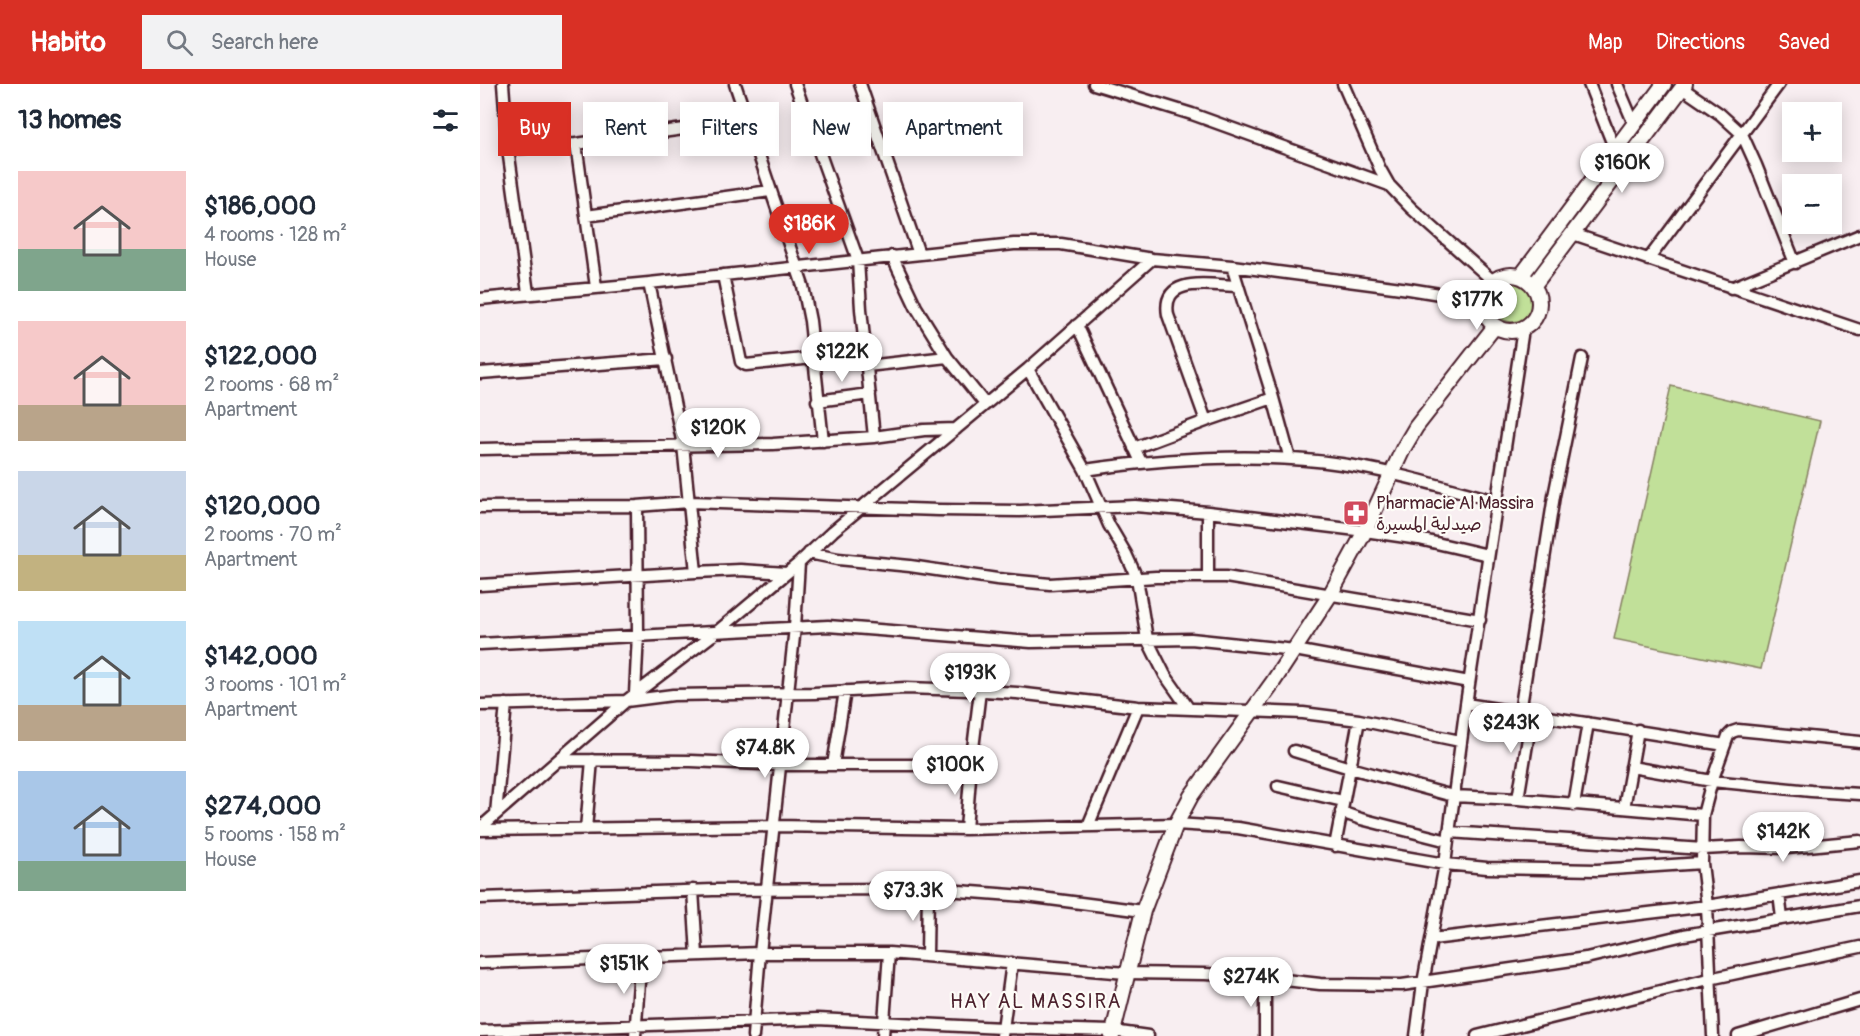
<!DOCTYPE html>
<meta charset="utf-8">
<style>
:root{--surface:#fff;--page:#f2f2f3;--text:#1f2937;--muted:#747a83;--accent:#d93025}
body{margin:0;font-family:Pangolin,"Playpen Sans Arabic",sans-serif;background:var(--page);color:var(--text);height:100vh;display:flex;flex-direction:column;font-size:22px;white-space:nowrap}
*{box-sizing:border-box;margin:0}
p{font-size:20px;color:var(--muted)}
.icon{flex:none;width:33px;height:33px;fill:none;stroke:currentColor;stroke-width:2;stroke-linecap:round;stroke-linejoin:round}
.map{position:relative;flex:1;overflow:hidden}
.details{display:flex;flex-direction:column;background:var(--surface);width:480px}
.details>*{flex:none}
.hud{position:absolute;left:18px;top:18px;width:570px;height:54px;display:flex;gap:12px}
.controls{position:absolute;left:1302px;top:18px;display:grid;gap:12px}
.controls a{display:grid;place-items:center;width:60px;height:60px;border-radius:0px;background:var(--surface);box-shadow:0 3px 15px #0003;font-size:30px}
.price{position:absolute;translate:-50% -51px;padding:0 14px;border-radius:21px;background:#fff;color:#222;font-size:20px;line-height:39px;filter:drop-shadow(0 2px 3px #0008)}
.price::after{content:'';position:absolute;left:50%;top:36px;width:18px;height:14px;margin-left:-9px;background:inherit;clip-path:polygon(0 0,100% 0,50% 100%)}
.price.active{background:var(--accent);color:#fff}
ul{padding:0;list-style:none}
li{display:flex;align-items:center;gap:18px;height:150px;padding:0 18px}
li span{display:grid;place-items:center;flex:none;width:168px;height:120px;border-radius:0px;color:#555}
li>.icon{margin-inline-start:auto}
span .icon{width:72px;height:72px;fill:#fffc;stroke-width:1}
li b{font-size:26px}
h2{display:flex;justify-content:space-between;align-items:center;height:72px;padding:0 18px;font-size:26px}
.tag{padding:0 21px;border-radius:0px;background:var(--surface);box-shadow:0 3px 15px #0003;font-size:21px;line-height:54px}
.tag.active{background:var(--accent);color:#fff}
header{display:flex;align-items:center;gap:36px;box-sizing:border-box;height:84px;padding:0 30px;background:var(--accent);color:#fff}
header strong{font-size:28px}
nav{display:flex;gap:33px;margin-inline-start:auto;font-size:21px}
.search{width:420px;height:54px;background:var(--page);display:flex;align-items:center;gap:15px;box-sizing:border-box;padding:0 21px;border-radius:0px;color:var(--muted);font-size:22px}
main{display:flex;flex:1;min-height:0}
.map>svg:first-child{display:block}
</style>
<header>
<strong>Habito</strong>
<div class="search"><svg class="icon" aria-label="search" viewBox="0 0 24 24"><circle cx="10" cy="10" r="6"/><path d="M15 15l6 6"/></svg>Search here</div>
<nav><a>Map</a><a>Directions</a><a>Saved</a></nav>
</header>
<main>
<section class="details">
<h2>13 homes<svg class="icon" aria-label="filters" viewBox="0 0 24 24"><path d="M4 7h16M4 17h16"/><circle cx="9" cy="7" r="2"/><circle cx="15" cy="17" r="2"/></svg></h2>
<ul>
<li><span style="background:linear-gradient(#f6c9c9 65%,#7fa58c 0)"><svg class="icon" aria-label="home" viewBox="0 0 24 24"><path d="M3 11l9-7 9 7M6 9v11h12V9"/></svg></span><div><b>$186,000</b><p>4 rooms · 128 m²</p><p>House</p></div></li>
<li><span style="background:linear-gradient(#f6c9c9 70%,#b9a48a 0)"><svg class="icon" aria-label="home" viewBox="0 0 24 24"><path d="M3 11l9-7 9 7M6 9v11h12V9"/></svg></span><div><b>$122,000</b><p>2 rooms · 68 m²</p><p>Apartment</p></div></li>
<li><span style="background:linear-gradient(#c9d6e8 70%,#c2b280 0)"><svg class="icon" aria-label="home" viewBox="0 0 24 24"><path d="M3 11l9-7 9 7M6 9v11h12V9"/></svg></span><div><b>$120,000</b><p>2 rooms · 70 m²</p><p>Apartment</p></div></li>
<li><span style="background:linear-gradient(#bfe0f5 70%,#b9a48a 0)"><svg class="icon" aria-label="home" viewBox="0 0 24 24"><path d="M3 11l9-7 9 7M6 9v11h12V9"/></svg></span><div><b>$142,000</b><p>3 rooms · 101 m²</p><p>Apartment</p></div></li>
<li><span style="background:linear-gradient(#a9c7e8 75%,#7fa58c 0)"><svg class="icon" aria-label="home" viewBox="0 0 24 24"><path d="M3 11l9-7 9 7M6 9v11h12V9"/></svg></span><div><b>$274,000</b><p>5 rooms · 158 m²</p><p>House</p></div></li>
</ul>
</section>
<div class="map">
<svg width="1380" height="952" viewBox="0 0 1380 952">
<rect width="100%" height="100%" fill="#f8eef1"/>
<filter id="ink" filterUnits="userSpaceOnUse"><feTurbulence type="fractalNoise" baseFrequency=".0167" numOctaves="2"/><feDisplacementMap in="SourceGraphic" scale="12" xChannelSelector="R" yChannelSelector="G"/><feConvolveMatrix kernelMatrix="1 2 1 2 8 2 1 2 1" color-interpolation-filters="sRGB"/></filter>
<g filter="url(#ink)">
<!-- grass -->
<path fill="#c1e099" stroke="#868062" stroke-width="1.5" d="M1012 218a20 20 0 1 1 40 0a20 20 0 1 1-40 0Z
M 1191,302 L 1340,337 L 1281,585 L 1134,555 Z"/>
<g fill="none" stroke-linecap="round" stroke-linejoin="round">
<defs>
<path id="minor" d="M 23,0 L 28,65 L 48,209
M 255,0 L 323,202 L 330,237 L 343,357
M 315,0 L 378,176 L 381,225 L 394,353
M 380,0 L 439,170
M 614,0 L 712,30 L 909,101
M 863,0 L 900,85 L 909,101 L 931,124 L 1013,197
M 1109,0 L 1135,66
M 1137,0 L 1154,40
M 1202,4 L 1240,30 L 1262,50 L 1276,81 L 1315,179
M 96,60 L 116,203
M 28,65 L 96,60 L 268,36
M 106,132 L 290,107
M 1093,150 L 1380,246
M 412,172 L 436,223 L 467,273 L 505,320
M 1168,176 L 1299,0
M 752,182 L 793,314 L 810,375
M 243,191 L 261,278 L 266,281 L 333,274
M 169,199 L 203,361 L 216,488
M 1251,204 L 1380,151
M 0,215 L 169,199 L 534,160 L 581,160 L 672,175 L 752,182 L 929,205 L 1003,217
M 597,241 L 661,378
M 387,282 L 467,273
M 548,285 L 605,386 L 629,441 L 646,470 L 657,494 L 667,555 L 685,591 L 709,625
M 0,289 L 186,275
M 337,317 L 390,310
M 726,337 L 688,231 C 681,190 732,202 758,202
M 654,364 L 726,337 L 793,314
M 0,365 L 293,360 L 394,353 L 444,346 L 476,345
M 605,386 C 689,374 777,368 861,380 C 913,387 965,404 1017,417
M 0,423 L 157,422 L 209,418 L 459,426 L 540,427 L 655,422 L 728,428 L 885,447 L 939,455 L 1008,471
M 329,469 L 358,475 L 430,482 L 517,495 L 570,500 L 676,493 L 746,493 L 1000,536
M 728,491 L 728,428
M 0,501 L 216,488 L 260,486 L 307,489
M 0,560 L 348,542 L 551,558 L 711,555 L 815,566 L 989,598
M 155,610 L 158,550 L 157,422
M 986,620 L 1245,661
M 0,621 L 146,617 L 193,611 L 334,609 L 425,604 L 489,606 L 537,609 L 658,623 L 823,629 L 879,636 L 980,657
M 1040,628 L 1074,412 L 1102,274
M 879,636 L 870,684 L 973,712 L 1038,715 L 1223,731
M 814,667 L 870,684 L 855,762
M 78,676 L 211,677 L 300,681 L 491,681
M 353,681 L 365,607
M 1151,683 L 1232,697 L 1331,707 L 1380,710
M 798,702 L 863,717
M 1038,715 L 1052,630
M 1094,721 L 1108,639
M 1144,724 L 1158,646
M 861,728 L 881,735 L 968,757
M 16,730 L 26,620
M 608,742 L 658,623
M 0,744 L 146,617 L 239,546 L 319,479
M 106,745 L 112,676
M 486,745 L 491,681 L 500,607
M 0,746 L 294,742 L 486,745 L 696,740 L 758,744 L 965,780 L 1007,784 L 1117,786 L 1222,779
M 969,748 L 1223,765 L 1261,763 L 1307,764 L 1380,757
M 213,806 L 217,871
M 1299,810 L 1302,834
M 0,814 L 233,806 L 420,805 L 479,807 L 546,812 L 663,827
M 952,855 L 1227,822 L 1380,797
M 447,871 L 448,806
M 0,879 L 280,869 L 409,869 L 646,889 L 725,890 L 770,892 L 840,900 L 922,901 L 1106,874 L 1204,851 L 1380,822
M 0,947 L 337,935 L 522,944 L 633,947 L 668,952
M 155,952 L 161,872
M 273,952 L 280,869 L 315,543 L 319,479 L 353,447 L 548,285 L 672,175
M 403,952 L 409,869
M 522,952 L 532,879
M 785,952 L 785,895
M 936,952 L 943,899 L 965,780 L 986,620 L 1043,245
M 997,952 L 1229,895 L 1380,863
M 1233,952 L 1227,822 L 1222,779 L 1223,731 L 1232,697 L 1248,652 L 1252,648 L 1258,646 L 1380,658
M 1258,952 L 1380,916"/>
<path id="tertiary" d="M1003 219a28 28 0 1 1 56 0a28 28 0 1 1-56 0Z
M 1041,192 L 1184,0
M 1054,201 L 1205,0
M 632,952 L 663,827 L 696,740 L 711,712 L 793,598 L 850,511 L 885,447 L 923,365 L 936,343 L 1015,242"/>
</defs>
<!-- minor casing -->
<use href="#minor" stroke="#4a1f2b" stroke-width="15"/>
<!-- tertiary casing -->
<use href="#tertiary" stroke="#4a1f2b" stroke-width="18"/>
<!-- minor -->
<use href="#minor" stroke="#fdfcf7" stroke-width="10"/>
<!-- tertiary -->
<use href="#tertiary" stroke="#fdfcf7" stroke-width="14"/>
</g>
</g>
<!-- icons -->
<defs>
<symbol id="pharmacy-square" viewBox="-11 -11 22 22"><rect x="-9" y="-9" width="18" height="18" rx="4" fill="#d1495b" stroke="#fdfcf7"/><path d="M-2-6h4v4h4v4h-4v4h-4v-4h-4v-4h4Z" fill="#fff"/></symbol>
</defs>
<g fill-rule="evenodd">
<use href="#pharmacy-square" x="861" y="414" width="30" height="30"/>
</g>
<g text-anchor="middle" stroke-width="4.5" stroke-linejoin="round" paint-order="stroke">
<!-- poi labels -->
<g font-size="18" fill="#4a1f2b" stroke="#fdfcf7" text-anchor="start">
<text x="896" y="425">Pharmacie Al Massira<tspan x="896" dy="21">صيدلية المسيرة</tspan></text>
</g>
<!-- neighbourhood labels -->
<g font-size="20" letter-spacing="1.5" fill="#4a1f2b" stroke="#fdfcf7">
<text x="556" y="924">HAY AL MASSIRA</text>
</g>
</g>
</svg>
<div class="controls">
<a>+</a>
<a>−</a>
</div>
<b class="price" style="left:1142px;top:110px">$160K</b>
<b class="price active" style="left:329px;top:171px">$186K</b>
<b class="price" style="left:997px;top:247px">$177K</b>
<b class="price" style="left:362px;top:299px">$122K</b>
<b class="price" style="left:238px;top:375px">$120K</b>
<b class="price" style="left:490px;top:620px">$193K</b>
<b class="price" style="left:1031px;top:670px">$243K</b>
<b class="price" style="left:285px;top:695px">$74.8K</b>
<b class="price" style="left:475px;top:712px">$100K</b>
<b class="price" style="left:1303px;top:779px">$142K</b>
<b class="price" style="left:433px;top:838px">$73.3K</b>
<b class="price" style="left:144px;top:911px">$151K</b>
<b class="price" style="left:771px;top:924px">$274K</b>
<div class="hud">
<a class="tag active">Buy</a>
<a class="tag">Rent</a>
<a class="tag">Filters</a>
<a class="tag">New</a>
<a class="tag">Apartment</a>
</div>
</div>
</main>
